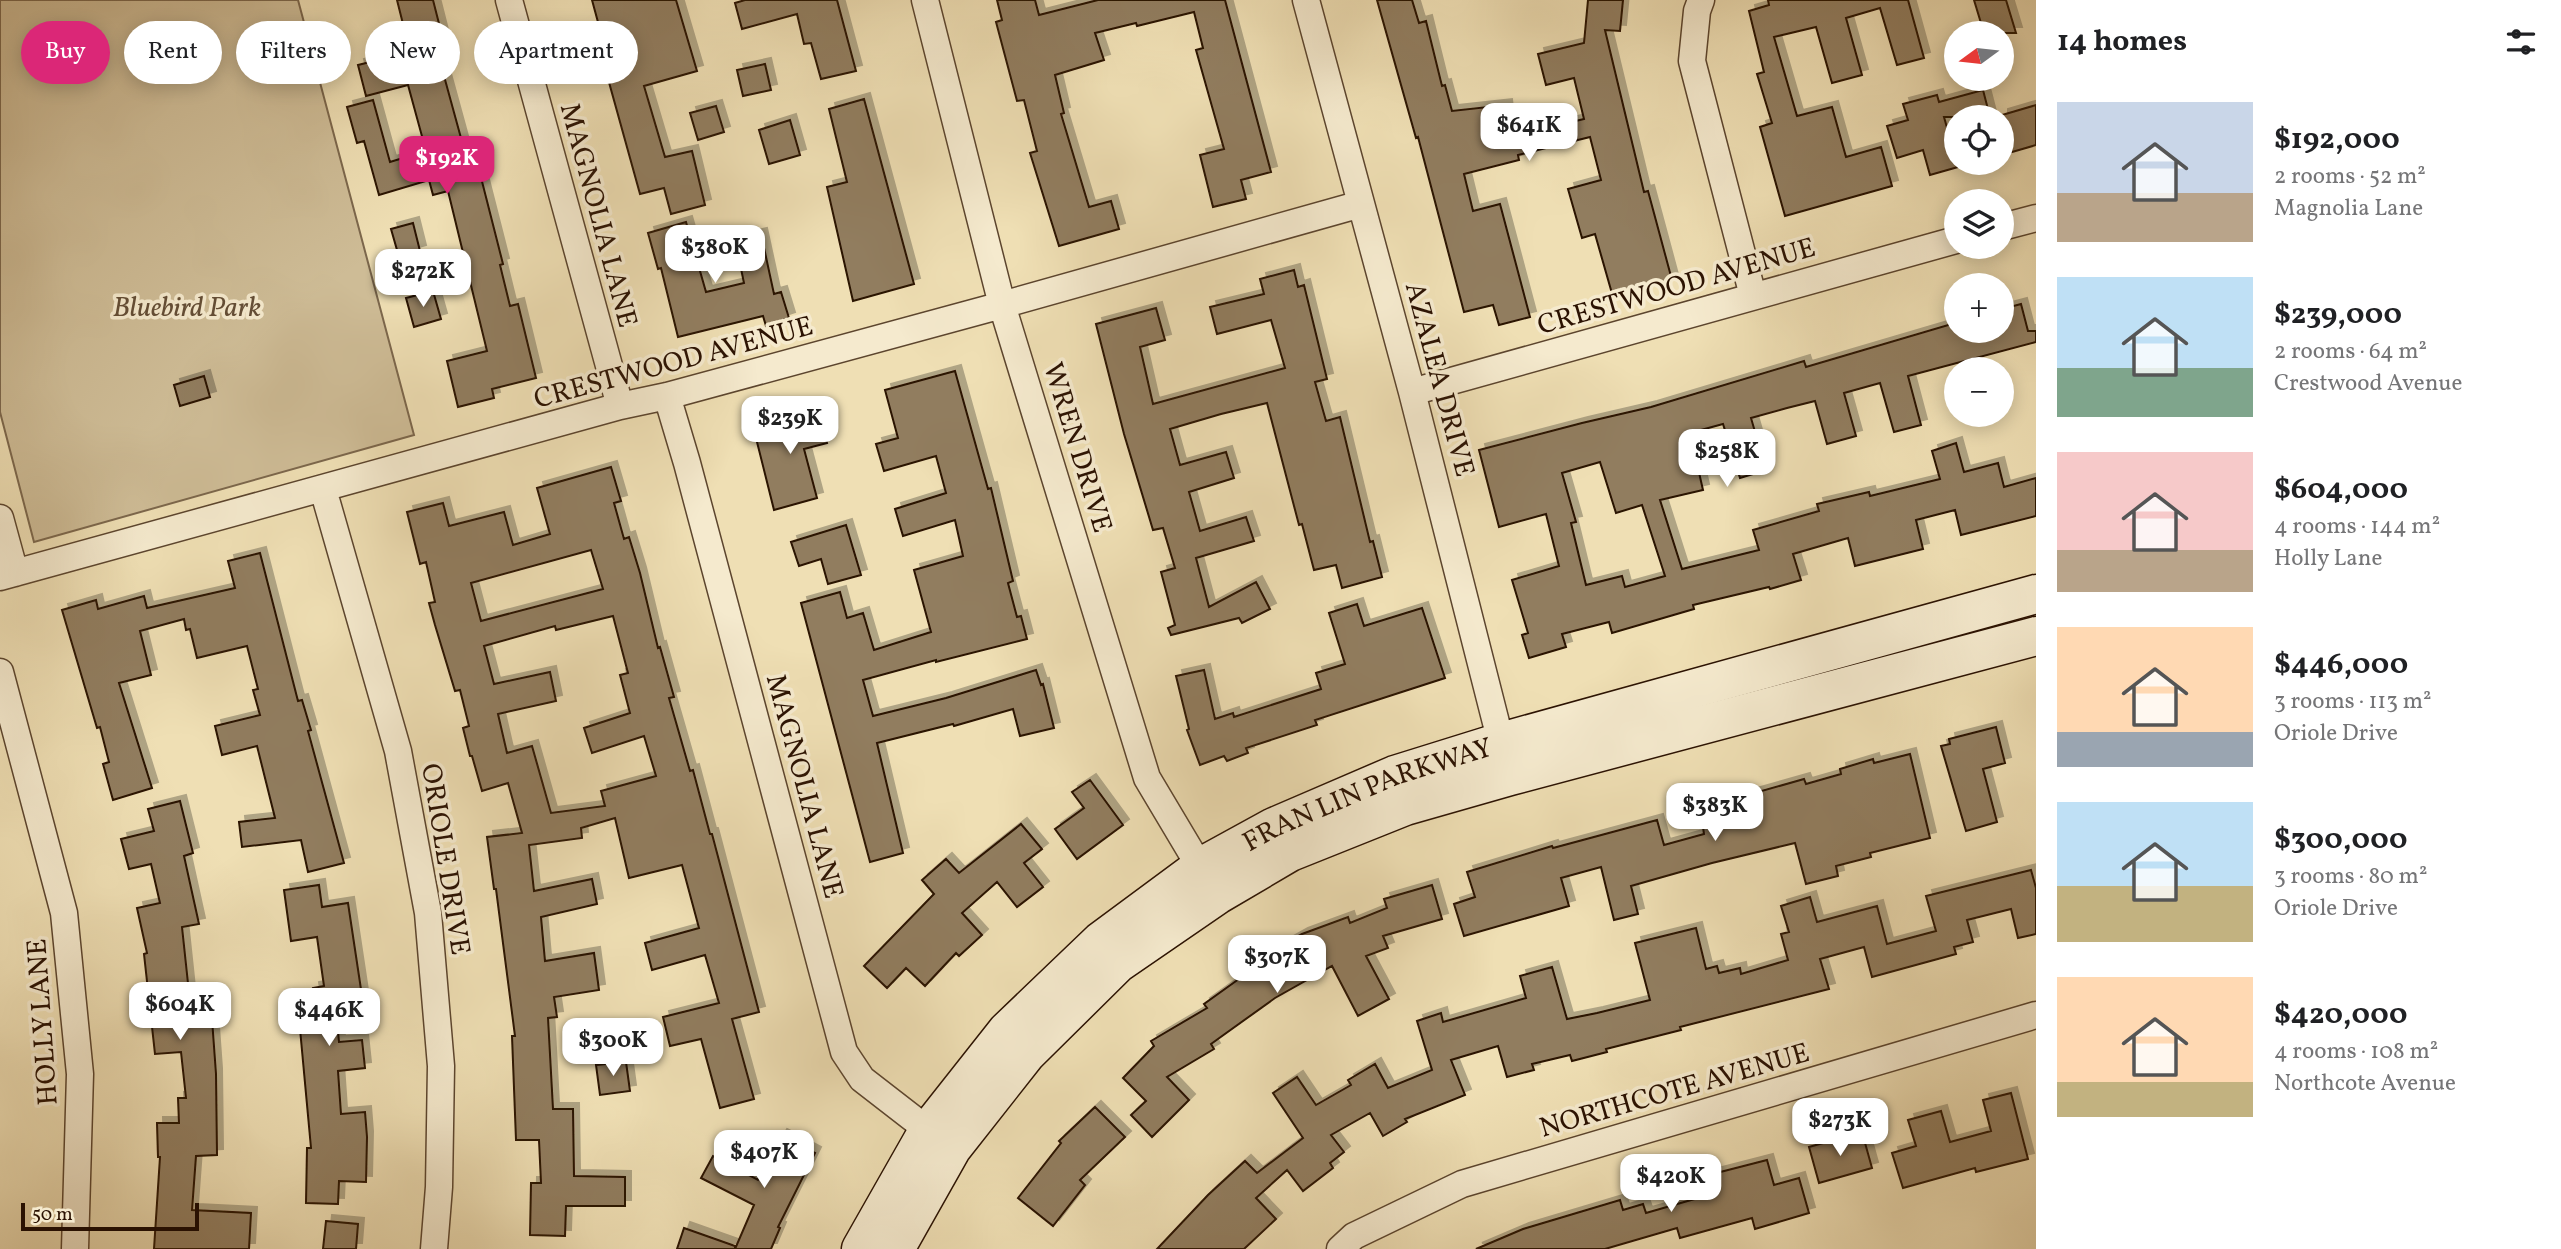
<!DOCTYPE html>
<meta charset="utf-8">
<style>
:root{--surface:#fff;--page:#f2f2f2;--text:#202124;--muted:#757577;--accent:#db2777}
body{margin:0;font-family:Vollkorn,serif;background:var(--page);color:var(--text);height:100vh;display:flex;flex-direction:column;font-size:26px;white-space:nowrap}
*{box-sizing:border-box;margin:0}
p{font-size:23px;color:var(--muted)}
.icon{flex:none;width:38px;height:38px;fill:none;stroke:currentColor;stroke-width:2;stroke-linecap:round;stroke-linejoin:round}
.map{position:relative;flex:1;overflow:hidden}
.drawer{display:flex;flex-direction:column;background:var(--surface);width:525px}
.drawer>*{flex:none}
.hud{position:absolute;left:21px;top:21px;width:665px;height:63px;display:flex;gap:14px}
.needle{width:46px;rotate:255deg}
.controls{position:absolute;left:1944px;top:21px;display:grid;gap:14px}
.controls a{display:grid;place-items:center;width:70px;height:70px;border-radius:50%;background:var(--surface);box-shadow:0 4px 18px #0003;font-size:35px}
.scale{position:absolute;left:21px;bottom:18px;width:178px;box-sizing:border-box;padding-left:7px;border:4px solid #2b1202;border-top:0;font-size:19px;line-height:24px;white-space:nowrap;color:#2b1202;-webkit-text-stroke:5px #f5eace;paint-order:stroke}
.price{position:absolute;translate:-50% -60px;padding:0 16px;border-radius:14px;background:#fff;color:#222;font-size:23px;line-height:46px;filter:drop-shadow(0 2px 4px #0008)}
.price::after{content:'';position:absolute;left:50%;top:42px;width:21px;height:16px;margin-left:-10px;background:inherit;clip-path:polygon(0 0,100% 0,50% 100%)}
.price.active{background:var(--accent);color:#fff}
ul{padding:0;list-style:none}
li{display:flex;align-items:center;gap:21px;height:175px;padding:0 21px}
li span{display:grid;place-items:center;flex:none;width:196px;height:140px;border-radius:0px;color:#555}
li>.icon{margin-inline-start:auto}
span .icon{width:84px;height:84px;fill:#fffc;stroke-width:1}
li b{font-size:30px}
h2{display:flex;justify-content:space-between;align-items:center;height:84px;padding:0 21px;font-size:30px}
.pill{padding:0 24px;border-radius:32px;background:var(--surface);box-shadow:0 4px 18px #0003;font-size:24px;line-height:63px}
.pill.active{background:var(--accent);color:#fff}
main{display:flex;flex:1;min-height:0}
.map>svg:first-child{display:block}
</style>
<main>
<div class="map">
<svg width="2036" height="1249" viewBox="0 0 2036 1249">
<defs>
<filter id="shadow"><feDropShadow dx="6" dy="-6" stdDeviation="0" flood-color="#0004"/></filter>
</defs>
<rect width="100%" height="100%" fill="#efdfb4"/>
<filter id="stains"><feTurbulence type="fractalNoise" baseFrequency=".00286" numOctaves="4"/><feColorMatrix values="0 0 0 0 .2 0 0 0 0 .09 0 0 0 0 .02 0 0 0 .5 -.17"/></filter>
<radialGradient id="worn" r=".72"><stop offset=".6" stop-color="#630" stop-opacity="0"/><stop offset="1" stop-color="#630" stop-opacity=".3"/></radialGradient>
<!-- green -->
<path fill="#cebc96" stroke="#7c674c" stroke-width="2" d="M 0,0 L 298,0 L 414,435 L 34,542 L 0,412 Z"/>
<!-- building -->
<path fill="#917d5f" stroke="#2b1202" stroke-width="2" fill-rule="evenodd" filter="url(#shadow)" d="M 397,0 L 433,0 L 449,63 L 441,65 L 464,149 L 473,146 L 503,264 L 500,265 L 510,306 L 518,304 L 536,378 L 492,389 L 494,398 L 458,407 L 447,361 L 487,351 L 448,191 L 433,195 L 429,180 L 379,195 L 364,141 L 357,143 L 347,107 L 373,100 L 390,162 L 426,151 L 408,85 L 366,96 L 358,65 L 410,52 Z
M 592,0 L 676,0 L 697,71 L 644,86 L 665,157 L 692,151 L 705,205 L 671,214 L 664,188 L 640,194 L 597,39 L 602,37 Z
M 745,0 L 837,0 L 856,71 L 821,79 L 811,43 L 804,44 L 797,14 L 742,29 L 735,3 Z
M 997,0 L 1035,0 L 1039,15 L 1098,0 L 1225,0 L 1271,172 L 1241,180 L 1246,199 L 1213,207 L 1200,155 L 1224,149 L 1196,50 L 1203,48 L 1194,12 L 1137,26 L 1136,23 L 1095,33 L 1104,60 L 1055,75 L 1064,113 L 1061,114 L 1089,207 L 1111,201 L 1119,229 L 1059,246 L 1030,153 L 1037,151 L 1024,100 L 1017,101 L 996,22 L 1002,20 Z
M 1377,0 L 1412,0 L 1419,23 L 1426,21 L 1442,86 L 1445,85 L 1452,111 L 1506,105 L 1509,133 L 1512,132 L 1513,136 L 1584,119 L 1574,78 L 1546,85 L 1538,54 L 1584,43 L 1588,0 L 1623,0 L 1620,31 L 1605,30 L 1644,192 L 1648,191 L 1672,280 L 1613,297 L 1595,234 L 1582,238 L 1568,189 L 1601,180 L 1590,137 L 1518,155 L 1519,160 L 1464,174 L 1473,211 L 1500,204 L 1530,317 L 1499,325 L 1493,305 L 1464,312 L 1418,137 L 1416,138 Z
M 1768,0 L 1908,0 L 1924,58 L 1897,65 L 1880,8 L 1846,18 L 1862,75 L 1832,83 L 1816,27 L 1774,37 L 1797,116 L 1832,107 L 1846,157 L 1881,147 L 1892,186 L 1785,216 L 1760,127 L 1772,123 L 1757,74 L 1764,72 L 1749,11 L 1769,5 Z
M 1974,0 L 2006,0 L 2016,33 L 1984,33 Z
M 765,64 L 771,90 L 743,96 L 737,70 Z
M 1983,90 L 1990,117 L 1944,117 L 1958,167 L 1930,175 L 1923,150 L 1897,158 L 1887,126 L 1908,120 L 1903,104 L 1937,95 L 1939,102 Z
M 864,99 L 914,284 L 853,301 L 827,187 L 847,182 L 829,109 Z
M 2036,105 L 2036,145 L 2002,155 L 2002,115 Z
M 716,106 L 724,132 L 698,140 L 690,113 Z
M 790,120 L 800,155 L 769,164 L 759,130 Z
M 686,222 L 706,292 L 744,283 L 735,240 L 761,234 L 774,294 L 781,292 L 789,318 L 766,326 L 763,316 L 678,337 L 661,268 L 658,269 L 648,233 Z
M 413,223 L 420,251 L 399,257 L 391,229 Z
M 1294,270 L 1298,287 L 1304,285 L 1327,379 L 1315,382 L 1326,421 L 1340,417 L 1370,542 L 1373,541 L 1382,577 L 1342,588 L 1336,565 L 1314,570 L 1302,524 L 1299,525 L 1267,403 L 1221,414 L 1170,429 L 1180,465 L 1226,452 L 1234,478 L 1189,492 L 1200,531 L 1246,517 L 1254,541 L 1196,558 L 1209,607 L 1256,582 L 1270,609 L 1242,623 L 1239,618 L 1171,635 L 1168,628 L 1175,625 L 1161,572 L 1175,568 L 1163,528 L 1153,530 L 1124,434 L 1096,324 L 1156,308 L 1165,340 L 1140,347 L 1153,404 L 1285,368 L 1271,320 L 1217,334 L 1210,307 L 1264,294 L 1260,279 Z
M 433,291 L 441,319 L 414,327 L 406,298 Z
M 2021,304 L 2028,331 L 2036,331 L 2036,342 L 1908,376 L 1921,425 L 1894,432 L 1880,383 L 1844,393 L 1856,436 L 1827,444 L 1815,401 L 1787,408 L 1751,418 L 1766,470 L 1740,478 L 1723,424 L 1690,433 L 1703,490 L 1660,500 L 1682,569 L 1759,550 L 1753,530 L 1819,511 L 1817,504 L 1869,492 L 1870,496 L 1940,479 L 1932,451 L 1956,443 L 1964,472 L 1998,463 L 2004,487 L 2036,478 L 2036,516 L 1961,535 L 1955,510 L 1916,520 L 1923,549 L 1855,566 L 1848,538 L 1793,554 L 1801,580 L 1770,589 L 1769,587 L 1693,605 L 1694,609 L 1612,633 L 1609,622 L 1562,634 L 1566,647 L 1529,658 L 1522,635 L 1528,633 L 1512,580 L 1559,566 L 1546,514 L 1499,527 L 1479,450 L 1582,423 L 1651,407 L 1804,361 L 1806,367 L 1955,323 L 1956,331 L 2002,331 L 2002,309 ZM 1600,462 L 1616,513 L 1642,505 L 1665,576 L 1625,587 L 1622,576 L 1586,585 L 1571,523 L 1576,522 L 1562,473 Z
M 955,371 L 988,489 L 991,488 L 1013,581 L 1008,583 L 1017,617 L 1021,616 L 1027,639 L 936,662 L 936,660 L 863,680 L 873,716 L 946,698 L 1036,670 L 1041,685 L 1043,684 L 1054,728 L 1020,736 L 1013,709 L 954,726 L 953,724 L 877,743 L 903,853 L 870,862 L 801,603 L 840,592 L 847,618 L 863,613 L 874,650 L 931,632 L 914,570 L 963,556 L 955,520 L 903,536 L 895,509 L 946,493 L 936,456 L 884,471 L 876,444 L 898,438 L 885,390 Z
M 204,376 L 210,397 L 180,406 L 174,385 Z
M 817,407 L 827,443 L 804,449 L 817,498 L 774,510 L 753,426 Z
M 611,467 L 621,501 L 614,503 L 624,539 L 629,537 L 640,573 L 658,648 L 660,647 L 674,697 L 669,698 L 690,771 L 693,770 L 710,834 L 712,834 L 759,1012 L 732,1019 L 754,1099 L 720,1108 L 701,1039 L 670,1046 L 663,1017 L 719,1003 L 705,955 L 652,970 L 645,943 L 699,928 L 682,865 L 629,878 L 615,818 L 581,828 L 582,838 L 529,845 L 534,891 L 592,879 L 597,904 L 541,917 L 545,961 L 594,953 L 599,990 L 554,997 L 557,1017 L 548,1018 L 553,1109 L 573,1109 L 574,1176 L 625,1177 L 625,1206 L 566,1206 L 565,1236 L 530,1235 L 531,1183 L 541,1183 L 539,1140 L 516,1140 L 512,1036 L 515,1036 L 496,889 L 494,889 L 487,837 L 522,833 L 508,783 L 482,791 L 472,756 L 470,756 L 463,728 L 469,726 L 460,690 L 455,691 L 435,625 L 429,603 L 435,602 L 426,562 L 420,564 L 407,512 L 443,503 L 449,526 L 504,512 L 513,545 L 550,534 L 537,488 ZM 591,550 L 603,589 L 481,621 L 471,583 ZM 613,616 L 628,673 L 620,675 L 630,713 L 584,728 L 592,753 L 644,736 L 656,776 L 601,791 L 605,806 L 551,813 L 532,746 L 507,753 L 498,714 L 556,701 L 550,672 L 494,684 L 484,646 L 555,626 L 556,630 Z
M 846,525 L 861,575 L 828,584 L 821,559 L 799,566 L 791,542 Z
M 260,553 L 298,701 L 302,700 L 311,730 L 308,731 L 344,863 L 308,872 L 301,840 L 242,847 L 239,822 L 275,818 L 257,746 L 222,755 L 215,726 L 260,715 L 253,690 L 258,689 L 247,646 L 197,658 L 190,629 L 186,630 L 184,619 L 140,631 L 151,675 L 119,683 L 152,788 L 113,800 L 103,764 L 109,762 L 100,727 L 97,728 L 62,610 L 96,600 L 98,609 L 144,596 L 147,608 L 235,588 L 228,561 Z
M 1357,604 L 1364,626 L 1422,608 L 1445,678 L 1315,720 L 1317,725 L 1246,748 L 1248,753 L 1227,761 L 1224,756 L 1200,765 L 1187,730 L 1189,729 L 1176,676 L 1204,670 L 1215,719 L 1233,713 L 1234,717 L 1321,689 L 1316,673 L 1345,664 L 1329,613 Z
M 1996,727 L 2005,763 L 1983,769 L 1997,822 L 1966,831 L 1941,746 L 1950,744 L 1949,739 Z
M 1910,754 L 1930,838 L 1870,853 L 1871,857 L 1836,866 L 1838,876 L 1806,884 L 1795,843 L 1712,863 L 1631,886 L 1638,914 L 1614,920 L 1601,867 L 1561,878 L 1569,906 L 1464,936 L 1454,904 L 1475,897 L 1467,872 L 1552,846 L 1553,848 L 1657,820 L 1664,845 L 1704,834 L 1703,827 L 1728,821 L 1723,802 L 1804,779 L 1806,784 L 1841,774 L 1840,769 L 1873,759 L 1874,763 Z
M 1090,780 L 1123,825 L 1077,859 L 1055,829 L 1084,808 L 1072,792 Z
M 180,801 L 193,853 L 184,856 L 199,924 L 182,927 L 192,1021 L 212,1019 L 216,1074 L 217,1155 L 196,1156 L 192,1210 L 251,1213 L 249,1249 L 154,1249 L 160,1157 L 158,1157 L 157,1123 L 179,1123 L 178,1098 L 186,1098 L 181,1052 L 155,1054 L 144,954 L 147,953 L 137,908 L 160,903 L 151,864 L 129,869 L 121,839 L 154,831 L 148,809 Z
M 1021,824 L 1042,849 L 1024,863 L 1043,887 L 1017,907 L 997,882 L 962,913 L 982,935 L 959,956 L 956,953 L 925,986 L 906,968 L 887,988 L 864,966 L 934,894 L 922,880 L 946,859 L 959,873 Z
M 2031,870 L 2036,888 L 2036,934 L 2018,938 L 2011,909 L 1967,920 L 1973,942 L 1954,947 L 1956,954 L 1872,977 L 1864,947 L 1820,959 L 1829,989 L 1680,1027 L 1681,1030 L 1606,1049 L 1607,1052 L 1572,1061 L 1570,1055 L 1532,1064 L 1534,1070 L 1507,1077 L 1498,1046 L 1451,1060 L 1465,1095 L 1405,1119 L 1407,1122 L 1383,1136 L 1370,1113 L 1331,1135 L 1344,1152 L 1330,1163 L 1333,1168 L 1303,1191 L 1287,1170 L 1256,1198 L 1276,1219 L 1244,1249 L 1157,1249 L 1208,1195 L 1245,1161 L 1257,1173 L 1303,1138 L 1273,1093 L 1297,1077 L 1316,1105 L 1351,1085 L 1348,1080 L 1375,1064 L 1388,1088 L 1432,1070 L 1417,1021 L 1441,1013 L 1443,1022 L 1526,998 L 1520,976 L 1552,967 L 1567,1019 L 1597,1013 L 1650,1000 L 1635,943 L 1696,928 L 1706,969 L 1717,966 L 1719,973 L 1740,968 L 1741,974 L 1788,960 L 1781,934 L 1789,932 L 1781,906 L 1810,897 L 1817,922 L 1877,906 L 1887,944 L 1936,931 L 1926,896 Z
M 319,885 L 322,907 L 348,903 L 362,996 L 335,1000 L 339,1042 L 362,1040 L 365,1068 L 338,1071 L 341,1114 L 365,1112 L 367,1137 L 366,1182 L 339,1181 L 338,1204 L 306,1203 L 307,1148 L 311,1148 L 299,1018 L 317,1016 L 313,988 L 324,986 L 317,937 L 291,941 L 284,890 Z
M 1432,885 L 1442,919 L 1383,936 L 1388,948 L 1366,956 L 1389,999 L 1358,1016 L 1332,966 L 1275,998 L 1211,1044 L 1214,1049 L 1167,1077 L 1189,1100 L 1152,1137 L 1131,1115 L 1146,1101 L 1123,1078 L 1154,1046 L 1151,1041 L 1207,1008 L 1204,1004 L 1257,966 L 1280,954 L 1277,948 L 1302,934 L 1348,917 L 1350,923 L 1387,908 L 1384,899 Z
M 626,1062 L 630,1091 L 600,1095 L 596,1065 Z
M 2011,1093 L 2028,1159 L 1976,1172 L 1975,1168 L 1903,1188 L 1892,1153 L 1916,1146 L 1908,1120 L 1941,1111 L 1950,1142 L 1991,1131 L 1983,1100 Z
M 1095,1107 L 1125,1137 L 1080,1180 L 1085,1185 L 1053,1226 L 1018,1198 L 1061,1143 L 1059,1141 Z
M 1862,1132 L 1872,1168 L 1819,1183 L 1809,1147 Z
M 781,1135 L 815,1153 L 778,1227 L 780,1228 L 771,1249 L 735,1249 L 754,1205 L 701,1178 L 713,1156 L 758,1180 Z
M 1767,1160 L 1774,1185 L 1799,1178 L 1809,1213 L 1755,1229 L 1752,1218 L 1680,1238 L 1677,1228 L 1605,1249 L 1476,1249 L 1523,1229 L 1620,1200 L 1623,1210 L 1643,1204 L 1646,1213 L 1698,1198 L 1693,1179 Z
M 326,1221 L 358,1224 L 356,1249 L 323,1249 Z
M 684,1228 L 735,1246 L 735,1249 L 677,1249 Z"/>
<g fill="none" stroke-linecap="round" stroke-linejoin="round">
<defs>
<path id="street" d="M 509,0 L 620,406
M 925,0 L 1002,305 L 1147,778 L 1209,882
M 1306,0 L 1412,392 L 1505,758
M 1701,0 L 1697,11 L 1692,61 L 1753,296
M 2002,227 L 2036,218
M 1412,392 L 1956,240
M 667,396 L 687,463 L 844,1052 L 862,1079 L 942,1141
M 323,489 L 398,751 L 428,913 L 441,1066 L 439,1187 L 434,1249
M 0,518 L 15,573
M 0,577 L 620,406 L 667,396 L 1002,305 L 1361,204
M 0,672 L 64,913 L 80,1074 L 75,1249
M 1340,1249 L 1354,1236 L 1462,1184 L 2036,1015"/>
<g id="secondary">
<path id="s1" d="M 861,1249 L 928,1131 L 1007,1031 L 1101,941 L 1201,867 L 1274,827 L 1395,775 L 1501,742 L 2036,594"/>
<path d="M 895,1249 L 952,1148 L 1026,1054 L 1118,963 L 1217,895 L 1290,852 L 1405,806 L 1510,776 L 2036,636"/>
</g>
</defs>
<!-- street casing -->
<use href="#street" stroke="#5c452e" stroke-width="29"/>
<!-- secondary casing -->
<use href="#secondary" stroke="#2b1202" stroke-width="41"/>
<!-- street -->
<use href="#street" stroke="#f5eace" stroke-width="26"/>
<!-- secondary -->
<use href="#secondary" stroke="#f5eace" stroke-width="38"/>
</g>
<g text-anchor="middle" stroke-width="7" stroke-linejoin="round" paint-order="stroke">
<!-- street labels -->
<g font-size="28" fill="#2b1202" stroke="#f5eace">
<text transform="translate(600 215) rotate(75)" y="10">MAGNOLIA LANE</text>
<text transform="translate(1676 285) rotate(-16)" y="10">CRESTWOOD AVENUE</text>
<text transform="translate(673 361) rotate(-15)" y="10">CRESTWOOD AVENUE</text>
<text transform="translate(1441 379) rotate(75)" y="10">AZALEA DRIVE</text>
<text transform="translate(1079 447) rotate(73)" y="10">WREN DRIVE</text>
<text transform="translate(806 786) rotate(75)" y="10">MAGNOLIA LANE</text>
<text dy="10" stroke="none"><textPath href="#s1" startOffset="700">FRAN LIN PARKWAY</textPath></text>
<text transform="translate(447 859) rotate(81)" y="10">ORIOLE DRIVE</text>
<text transform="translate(41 1022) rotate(-94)" y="10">HOLLY LANE</text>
<text transform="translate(1674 1089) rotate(-16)" y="10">NORTHCOTE AVENUE</text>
</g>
<!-- park labels -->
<g font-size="28" font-style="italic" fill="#644e36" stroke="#f5eace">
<text x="187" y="316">Bluebird Park</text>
</g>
</g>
<rect width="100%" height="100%" filter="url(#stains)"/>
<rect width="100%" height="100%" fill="url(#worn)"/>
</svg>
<div class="controls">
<a><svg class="needle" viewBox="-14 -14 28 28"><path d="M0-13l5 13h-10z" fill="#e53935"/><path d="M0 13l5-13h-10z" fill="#757577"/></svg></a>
<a><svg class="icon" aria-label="locate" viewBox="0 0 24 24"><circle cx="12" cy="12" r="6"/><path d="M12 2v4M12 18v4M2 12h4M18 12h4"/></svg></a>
<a><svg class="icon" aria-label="layers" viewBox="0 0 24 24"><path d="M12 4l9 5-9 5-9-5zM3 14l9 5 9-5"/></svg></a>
<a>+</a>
<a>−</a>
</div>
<div class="scale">50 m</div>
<b class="price" style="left:1529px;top:163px">$641K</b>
<b class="price active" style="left:447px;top:196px">$192K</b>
<b class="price" style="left:715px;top:285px">$380K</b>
<b class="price" style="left:423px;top:309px">$272K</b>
<b class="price" style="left:790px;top:456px">$239K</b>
<b class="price" style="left:1727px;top:489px">$258K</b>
<b class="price" style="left:1715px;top:843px">$383K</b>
<b class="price" style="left:1277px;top:995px">$307K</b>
<b class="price" style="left:180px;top:1042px">$604K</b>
<b class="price" style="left:329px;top:1048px">$446K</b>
<b class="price" style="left:613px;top:1078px">$300K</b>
<b class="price" style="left:1840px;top:1158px">$273K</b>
<b class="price" style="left:764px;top:1190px">$407K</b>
<b class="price" style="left:1671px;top:1214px">$420K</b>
<div class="hud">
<a class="pill active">Buy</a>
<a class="pill">Rent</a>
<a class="pill">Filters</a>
<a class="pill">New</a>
<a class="pill">Apartment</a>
</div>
</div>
<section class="drawer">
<h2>14 homes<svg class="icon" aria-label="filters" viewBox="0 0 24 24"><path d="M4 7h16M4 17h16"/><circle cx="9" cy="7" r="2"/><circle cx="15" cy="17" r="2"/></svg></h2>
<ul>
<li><span style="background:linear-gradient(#c9d6e8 65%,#b9a48a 0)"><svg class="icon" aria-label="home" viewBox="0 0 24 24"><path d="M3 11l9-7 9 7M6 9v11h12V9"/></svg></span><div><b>$192,000</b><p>2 rooms · 52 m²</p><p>Magnolia Lane</p></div></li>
<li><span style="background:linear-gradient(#bfe0f5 65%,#7fa58c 0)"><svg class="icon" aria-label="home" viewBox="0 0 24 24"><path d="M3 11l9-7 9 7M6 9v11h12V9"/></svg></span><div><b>$239,000</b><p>2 rooms · 64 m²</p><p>Crestwood Avenue</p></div></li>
<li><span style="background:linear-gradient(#f6c9c9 70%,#b9a48a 0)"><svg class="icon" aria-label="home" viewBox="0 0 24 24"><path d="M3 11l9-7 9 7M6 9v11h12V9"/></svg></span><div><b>$604,000</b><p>4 rooms · 144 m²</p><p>Holly Lane</p></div></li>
<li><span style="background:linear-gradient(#ffd9b3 75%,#9aa5b1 0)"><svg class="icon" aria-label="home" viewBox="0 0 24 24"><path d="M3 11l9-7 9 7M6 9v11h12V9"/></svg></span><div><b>$446,000</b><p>3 rooms · 113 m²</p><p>Oriole Drive</p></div></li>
<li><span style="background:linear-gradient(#bfe0f5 60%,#c2b280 0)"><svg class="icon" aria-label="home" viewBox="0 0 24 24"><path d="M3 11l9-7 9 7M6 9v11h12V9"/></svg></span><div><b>$300,000</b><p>3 rooms · 80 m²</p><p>Oriole Drive</p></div></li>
<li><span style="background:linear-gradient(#ffd9b3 75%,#c2b280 0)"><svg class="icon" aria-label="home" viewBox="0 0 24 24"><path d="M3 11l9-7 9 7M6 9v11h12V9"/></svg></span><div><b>$420,000</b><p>4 rooms · 108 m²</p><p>Northcote Avenue</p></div></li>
</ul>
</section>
</main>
